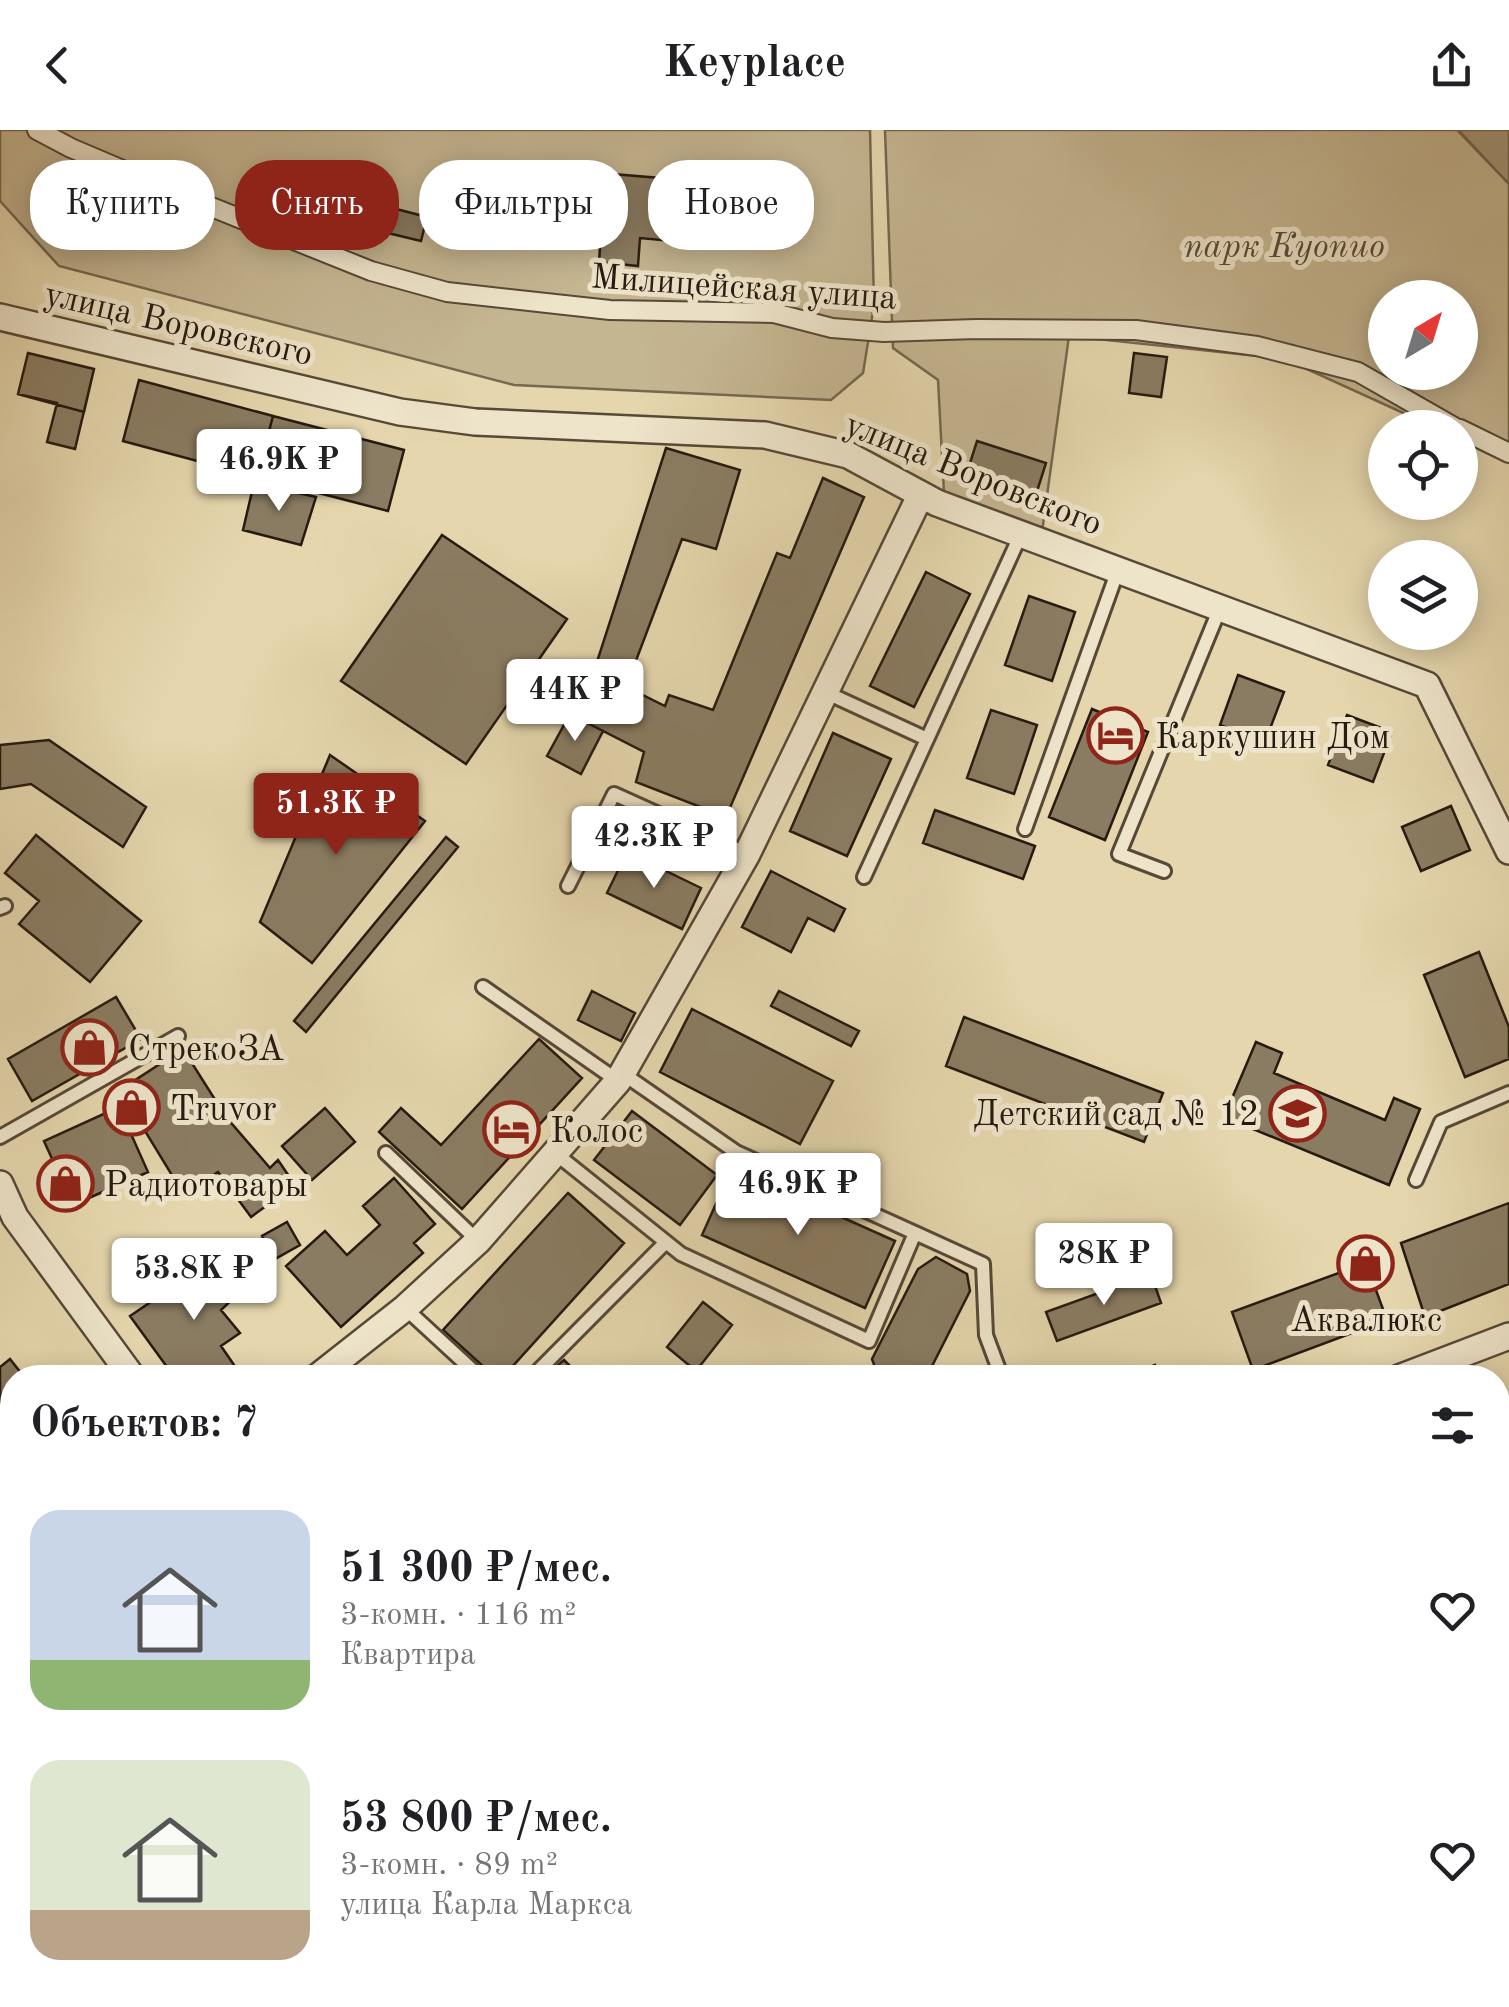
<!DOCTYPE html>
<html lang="ru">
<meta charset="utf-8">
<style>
:root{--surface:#fff;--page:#f6f6f6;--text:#202124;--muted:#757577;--accent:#8f2418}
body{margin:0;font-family:"Old Standard TT",serif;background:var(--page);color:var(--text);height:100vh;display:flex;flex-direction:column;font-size:38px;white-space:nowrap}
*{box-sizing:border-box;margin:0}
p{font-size:32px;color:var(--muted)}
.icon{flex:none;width:55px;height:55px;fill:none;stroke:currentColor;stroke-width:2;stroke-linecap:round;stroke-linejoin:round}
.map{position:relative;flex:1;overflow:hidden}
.details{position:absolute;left:0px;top:1235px;width:1510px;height:642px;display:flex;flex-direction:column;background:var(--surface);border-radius:40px 40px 0 0;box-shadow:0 5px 25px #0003}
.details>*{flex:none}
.hud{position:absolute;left:30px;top:30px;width:1000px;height:90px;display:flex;gap:20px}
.needle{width:65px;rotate:38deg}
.buttons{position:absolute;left:1368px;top:150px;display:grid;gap:20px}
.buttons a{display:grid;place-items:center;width:110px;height:110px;border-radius:50%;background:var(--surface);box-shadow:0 5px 25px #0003;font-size:50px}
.price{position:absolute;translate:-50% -85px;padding:0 22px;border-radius:10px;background:#fff;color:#222;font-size:32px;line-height:65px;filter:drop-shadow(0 2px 5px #0008)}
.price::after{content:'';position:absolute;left:50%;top:60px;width:30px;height:22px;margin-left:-15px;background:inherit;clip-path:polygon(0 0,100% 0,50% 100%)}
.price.current{background:var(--accent);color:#fff}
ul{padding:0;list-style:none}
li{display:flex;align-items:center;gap:30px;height:250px;padding:0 30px}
li span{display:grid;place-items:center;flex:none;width:280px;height:200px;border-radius:30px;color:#555}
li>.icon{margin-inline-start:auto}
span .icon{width:120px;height:120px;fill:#fffc;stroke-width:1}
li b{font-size:42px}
h2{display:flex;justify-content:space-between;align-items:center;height:120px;padding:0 30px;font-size:42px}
.chip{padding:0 35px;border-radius:40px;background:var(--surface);box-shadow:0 5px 25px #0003;font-size:35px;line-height:90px}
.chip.current{background:var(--accent);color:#fff}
header{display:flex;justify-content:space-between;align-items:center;height:130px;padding:0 30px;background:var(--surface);font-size:45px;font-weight:700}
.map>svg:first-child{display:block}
</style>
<header><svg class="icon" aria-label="back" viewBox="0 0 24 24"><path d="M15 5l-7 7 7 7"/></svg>Keyplace<svg class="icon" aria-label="share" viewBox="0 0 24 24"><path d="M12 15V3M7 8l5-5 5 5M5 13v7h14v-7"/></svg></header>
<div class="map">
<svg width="1509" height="1877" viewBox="0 0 1509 1877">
<rect width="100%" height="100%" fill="#e5d6ad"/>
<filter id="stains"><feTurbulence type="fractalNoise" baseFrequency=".002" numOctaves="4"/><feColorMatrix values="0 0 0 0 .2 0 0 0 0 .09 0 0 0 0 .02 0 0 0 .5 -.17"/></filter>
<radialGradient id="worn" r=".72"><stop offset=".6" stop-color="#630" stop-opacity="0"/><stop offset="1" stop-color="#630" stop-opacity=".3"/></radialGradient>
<!-- green -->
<path fill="#c5b692" stroke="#766851" stroke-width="2.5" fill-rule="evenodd" d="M 0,0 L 870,0 L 874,175 L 863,243 L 831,270 L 514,255 L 59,136 L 0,71 Z
M 885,0 L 1457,0 L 1509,54 L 1509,332 L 1460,309 L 1460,298 L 1434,297 L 1285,229 L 1069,206 L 1042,402 L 944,363 L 938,250 L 893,218 ZM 1385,168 L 1460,168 L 1460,242 L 1385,242 Z"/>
<!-- water -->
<path fill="#a49678" stroke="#72644e" stroke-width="2.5" d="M 1457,0 L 1509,0 L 1509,54 L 1461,3 Z"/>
<!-- building -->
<path fill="#8a7c62" stroke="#271a10" stroke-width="2.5" d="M 515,36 L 721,53 L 716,115 L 640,108 L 638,136 L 599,132 L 601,103 L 510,95 Z
M 377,74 L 427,87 L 421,111 L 371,99 Z
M 28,223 L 94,239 L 75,319 L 47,312 L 57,273 L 18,264 Z
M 28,223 L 94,239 L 84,282 L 18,264 Z
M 1134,223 L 1167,227 L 1161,267 L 1129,263 Z
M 139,250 L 273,286 L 257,347 L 123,311 Z
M 273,286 L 404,320 L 388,381 L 257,347 Z
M 977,311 L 1046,333 L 1033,374 L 964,352 Z
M 666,318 L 740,340 L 716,419 L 682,409 L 626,557 L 594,541 Z
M 823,348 L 864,367 L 726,687 L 636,652 L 644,622 L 570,584 L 594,541 L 665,576 L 669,565 L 713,580 L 777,423 L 790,428 Z
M 254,353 L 316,367 L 301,415 L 243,400 Z
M 442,405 L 567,489 L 466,634 L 341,551 Z
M 926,442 L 970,464 L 914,577 L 870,556 Z
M 1029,466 L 1075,482 L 1052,551 L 1005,535 Z
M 1238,545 L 1284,562 L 1265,612 L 1220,595 Z
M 1092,579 L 1148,602 L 1105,710 L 1049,687 Z
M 991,580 L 1037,595 L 1014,664 L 967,648 Z
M 570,584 L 603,601 L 581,644 L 547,626 Z
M 1347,585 L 1392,602 L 1373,652 L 1328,635 Z
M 833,603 L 891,629 L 847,726 L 790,701 Z
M 49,610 L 146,677 L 123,717 L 31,654 L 0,659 L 0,615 Z
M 330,625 L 425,691 L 312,833 L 260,792 Z
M 1451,676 L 1470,720 L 1421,741 L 1402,697 Z
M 935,680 L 1035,716 L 1023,749 L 923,713 Z
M 36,705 L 141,791 L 90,852 L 19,794 L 39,771 L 5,743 Z
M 446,707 L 458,717 L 306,902 L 294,891 Z
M 627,722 L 701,758 L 682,799 L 607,763 Z
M 771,741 L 845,779 L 834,801 L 808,788 L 791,822 L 742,797 Z
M 1479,822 L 1509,897 L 1509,929 L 1465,947 L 1424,845 Z
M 592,861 L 635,883 L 621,911 L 578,890 Z
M 779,861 L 859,901 L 851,916 L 771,876 Z
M 116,867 L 141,909 L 32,971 L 8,929 Z
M 692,879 L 833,951 L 800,1014 L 660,942 Z
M 964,887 L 1163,963 L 1144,1012 L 946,936 Z
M 539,909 L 582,948 L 462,1079 L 379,1002 L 401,978 L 441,1015 Z
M 1256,912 L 1282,923 L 1274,943 L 1385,990 L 1394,968 L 1420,979 L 1389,1055 L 1224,987 Z
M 183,919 L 226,987 L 270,1038 L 278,1030 L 295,1055 L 251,1087 L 218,1042 L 184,1065 L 120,960 Z
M 119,977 L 148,1042 L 73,1075 L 44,1011 Z
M 325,978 L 355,1012 L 312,1050 L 282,1016 Z
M 632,981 L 717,1045 L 680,1095 L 594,1030 Z
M 732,1038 L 895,1111 L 865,1178 L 702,1105 Z
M 394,1048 L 435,1094 L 414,1113 L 423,1123 L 341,1197 L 286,1136 L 325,1101 L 347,1125 L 380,1095 L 363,1076 Z
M 568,1063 L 624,1113 L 502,1248 L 496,1248 L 443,1200 Z
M 1509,1073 L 1509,1154 L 1425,1187 L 1401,1113 Z
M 287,1092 L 300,1115 L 275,1129 L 262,1106 Z
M 213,1121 L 245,1157 L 221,1180 L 240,1203 L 221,1216 L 243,1248 L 175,1248 L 130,1186 L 186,1148 Z
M 936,1127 L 967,1144 L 970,1161 L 926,1248 L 879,1248 L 872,1229 L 918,1139 Z
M 1366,1133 L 1387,1190 L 1253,1240 L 1232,1182 Z
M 1151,1144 L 1161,1173 L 1057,1211 L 1046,1182 Z
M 703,1172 L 732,1195 L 696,1241 L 667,1217 Z
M 10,1229 L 25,1248 L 12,1248 L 12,1327 L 0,1311 L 0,1237 Z
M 564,1230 L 581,1247 L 580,1248 L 551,1248 L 548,1244 Z
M 1155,1235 L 1160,1248 L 1123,1248 Z
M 0,1483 L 12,1510 L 12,1558 L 6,1561 L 0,1549 Z
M 1498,1493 L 1509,1524 L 1509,1553 L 1498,1558 Z
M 12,1610 L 12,1752 L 5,1755 L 0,1742 L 0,1615 Z
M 56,1865 L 145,1865 L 149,1877 L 61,1877 Z
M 413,1865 L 470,1865 L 473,1872 L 463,1877 L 419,1877 Z
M 1305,1865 L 1409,1865 L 1411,1877 L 1230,1877 Z"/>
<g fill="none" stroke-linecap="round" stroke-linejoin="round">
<defs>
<path id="service" d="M 825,562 L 927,609
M 1025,699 L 1118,440
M 1164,741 L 1119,724 L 1220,478
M 864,747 L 1021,404
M 568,756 L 614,664 L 747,724
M 0,778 L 5,776
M 483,857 L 618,951
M 0,1007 L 178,906
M 386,1023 L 478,1111
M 555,1023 L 681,1124 L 869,1211 L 915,1103 L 736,1022 L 622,943
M 1416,1050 L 1441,992 L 1509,963
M 915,1103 L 983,1134 L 986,1205 L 1002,1248
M 405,1178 L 481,1248
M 531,1248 L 666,1112
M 1498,1424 L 1499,1418 L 1509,1414
M 1498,1467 L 1509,1498
M 1498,1568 L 1509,1564
M 0,1598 L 12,1592
M 1498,1620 L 1509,1618
M 274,1865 L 279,1877
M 400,1865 L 405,1877
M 1104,1865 L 1108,1877
M 199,1877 L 206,1865
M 508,1877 L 525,1865"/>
<path id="pedestrian" d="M 37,0 L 71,18 L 184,66 L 371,141 L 447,162 L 610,180 L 774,183 L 832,198 L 884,202 L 976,199 L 1136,200 L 1257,216 L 1358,242 L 1456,298
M 1460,299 L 1509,323"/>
<path id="minor" d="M 0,187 L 400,282 L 475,292 L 765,305 L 848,325 L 937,373 L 1427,555 L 1509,721
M 0,1054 L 15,1087 L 133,1248
M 316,1248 L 405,1178 L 478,1111 L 618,951 L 747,724 L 920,366
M 1399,1248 L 1509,1206
M 1498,1749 L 1509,1780
M 0,1790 L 12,1785
M 560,1865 L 573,1877
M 1056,1877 L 1087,1865"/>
</defs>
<!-- service casing -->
<use href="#service" stroke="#564937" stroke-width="18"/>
<!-- pedestrian casing -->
<use href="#pedestrian" stroke="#564937" stroke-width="22"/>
<!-- minor casing -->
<use href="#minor" stroke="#564937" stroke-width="30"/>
<!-- service -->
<use href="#service" stroke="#eee4ca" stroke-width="12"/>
<!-- pedestrian -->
<use href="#pedestrian" stroke="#eee4ca" stroke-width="18"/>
<!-- minor -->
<use href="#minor" stroke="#eee4ca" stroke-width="25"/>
</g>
<!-- icons -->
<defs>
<symbol id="hotel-ring" viewBox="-11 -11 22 22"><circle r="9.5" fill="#eee4ca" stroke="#8f2418" stroke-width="1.5"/><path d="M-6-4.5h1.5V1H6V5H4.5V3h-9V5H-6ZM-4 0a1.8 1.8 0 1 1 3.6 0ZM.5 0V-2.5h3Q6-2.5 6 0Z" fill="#8f2418"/></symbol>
<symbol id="shop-ring" viewBox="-11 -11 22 22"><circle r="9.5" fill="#eee4ca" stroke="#8f2418" stroke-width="1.5"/><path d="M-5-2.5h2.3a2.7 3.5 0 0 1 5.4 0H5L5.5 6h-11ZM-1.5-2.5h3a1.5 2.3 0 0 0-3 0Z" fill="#8f2418"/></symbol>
<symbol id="school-ring" viewBox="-11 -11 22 22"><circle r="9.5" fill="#eee4ca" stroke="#8f2418" stroke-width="1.5"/><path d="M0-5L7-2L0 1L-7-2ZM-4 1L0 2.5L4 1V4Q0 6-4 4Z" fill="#8f2418"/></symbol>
</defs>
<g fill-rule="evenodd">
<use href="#hotel-ring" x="1084" y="574" width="63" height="63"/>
<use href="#shop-ring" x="58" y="886" width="63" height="63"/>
<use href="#shop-ring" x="100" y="946" width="63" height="63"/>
<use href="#school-ring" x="1266" y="952" width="63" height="63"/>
<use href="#hotel-ring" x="480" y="968" width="63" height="63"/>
<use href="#shop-ring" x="34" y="1022" width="63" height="63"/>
<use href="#shop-ring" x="1334" y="1102" width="63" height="63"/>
</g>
<g text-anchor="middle" stroke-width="10" stroke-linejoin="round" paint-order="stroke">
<!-- park labels -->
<g font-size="35" font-style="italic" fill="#564937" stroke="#eee4ca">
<text x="1284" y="127">парк Куопио</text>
</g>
<!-- street labels -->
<g font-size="35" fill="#271a10" stroke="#eee4ca">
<text transform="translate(744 156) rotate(4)" y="12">Милицейская улица</text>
<text transform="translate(179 193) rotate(13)" y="12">улица Воровского</text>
<text transform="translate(974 343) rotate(22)" y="12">улица Воровского</text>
</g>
<!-- poi labels -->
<g font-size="35" fill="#271a10" stroke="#eee4ca" text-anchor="start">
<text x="1155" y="618">Каркушин Дом</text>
<text x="128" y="930">СтрекоЗА</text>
<text x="170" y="990">Truvor</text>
<text x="1259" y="995" text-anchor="end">Детский сад № 12</text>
<text x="550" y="1012">Колос</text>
<text x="104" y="1066">Радиотовары</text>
<text x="1366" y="1201" text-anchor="middle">Аквалюкс</text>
</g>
</g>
<rect width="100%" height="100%" filter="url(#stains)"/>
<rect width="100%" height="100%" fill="url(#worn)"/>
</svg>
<div class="buttons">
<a><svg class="needle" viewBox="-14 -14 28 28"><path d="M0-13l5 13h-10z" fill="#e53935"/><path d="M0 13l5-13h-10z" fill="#757577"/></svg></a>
<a><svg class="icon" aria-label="locate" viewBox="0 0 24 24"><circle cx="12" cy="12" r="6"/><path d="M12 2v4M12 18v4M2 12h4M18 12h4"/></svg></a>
<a><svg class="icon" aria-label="layers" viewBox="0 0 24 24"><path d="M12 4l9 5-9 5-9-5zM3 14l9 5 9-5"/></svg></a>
</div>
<b class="price" style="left:279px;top:384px">46.9K ₽</b>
<b class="price" style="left:575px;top:614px">44K ₽</b>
<b class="price current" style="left:336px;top:728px">51.3K ₽</b>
<b class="price" style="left:654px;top:761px">42.3K ₽</b>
<b class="price" style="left:798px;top:1108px">46.9K ₽</b>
<b class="price" style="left:1104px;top:1178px">28K ₽</b>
<b class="price" style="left:194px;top:1193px">53.8K ₽</b>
<div class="hud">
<a class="chip">Купить</a>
<a class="chip current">Снять</a>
<a class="chip">Фильтры</a>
<a class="chip">Новое</a>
</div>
<section class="details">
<h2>Объектов: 7<svg class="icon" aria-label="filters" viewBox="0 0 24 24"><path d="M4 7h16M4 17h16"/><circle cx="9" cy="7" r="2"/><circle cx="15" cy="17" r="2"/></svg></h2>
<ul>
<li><span style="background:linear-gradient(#c9d6e8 75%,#8fb573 0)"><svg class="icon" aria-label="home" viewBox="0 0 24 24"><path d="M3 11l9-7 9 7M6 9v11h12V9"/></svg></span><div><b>51 300 ₽/мес.</b><p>3-комн. · 116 m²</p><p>Квартира</p></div><svg class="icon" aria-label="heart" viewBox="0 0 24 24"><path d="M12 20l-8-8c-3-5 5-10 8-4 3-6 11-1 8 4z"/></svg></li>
<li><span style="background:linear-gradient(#dfe7d0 75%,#b9a48a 0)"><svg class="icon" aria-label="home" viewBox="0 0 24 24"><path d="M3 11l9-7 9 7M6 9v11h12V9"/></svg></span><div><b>53 800 ₽/мес.</b><p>3-комн. · 89 m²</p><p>улица Карла Маркса</p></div><svg class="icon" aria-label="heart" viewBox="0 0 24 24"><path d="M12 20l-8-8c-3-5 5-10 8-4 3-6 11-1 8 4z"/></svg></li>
</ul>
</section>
</div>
